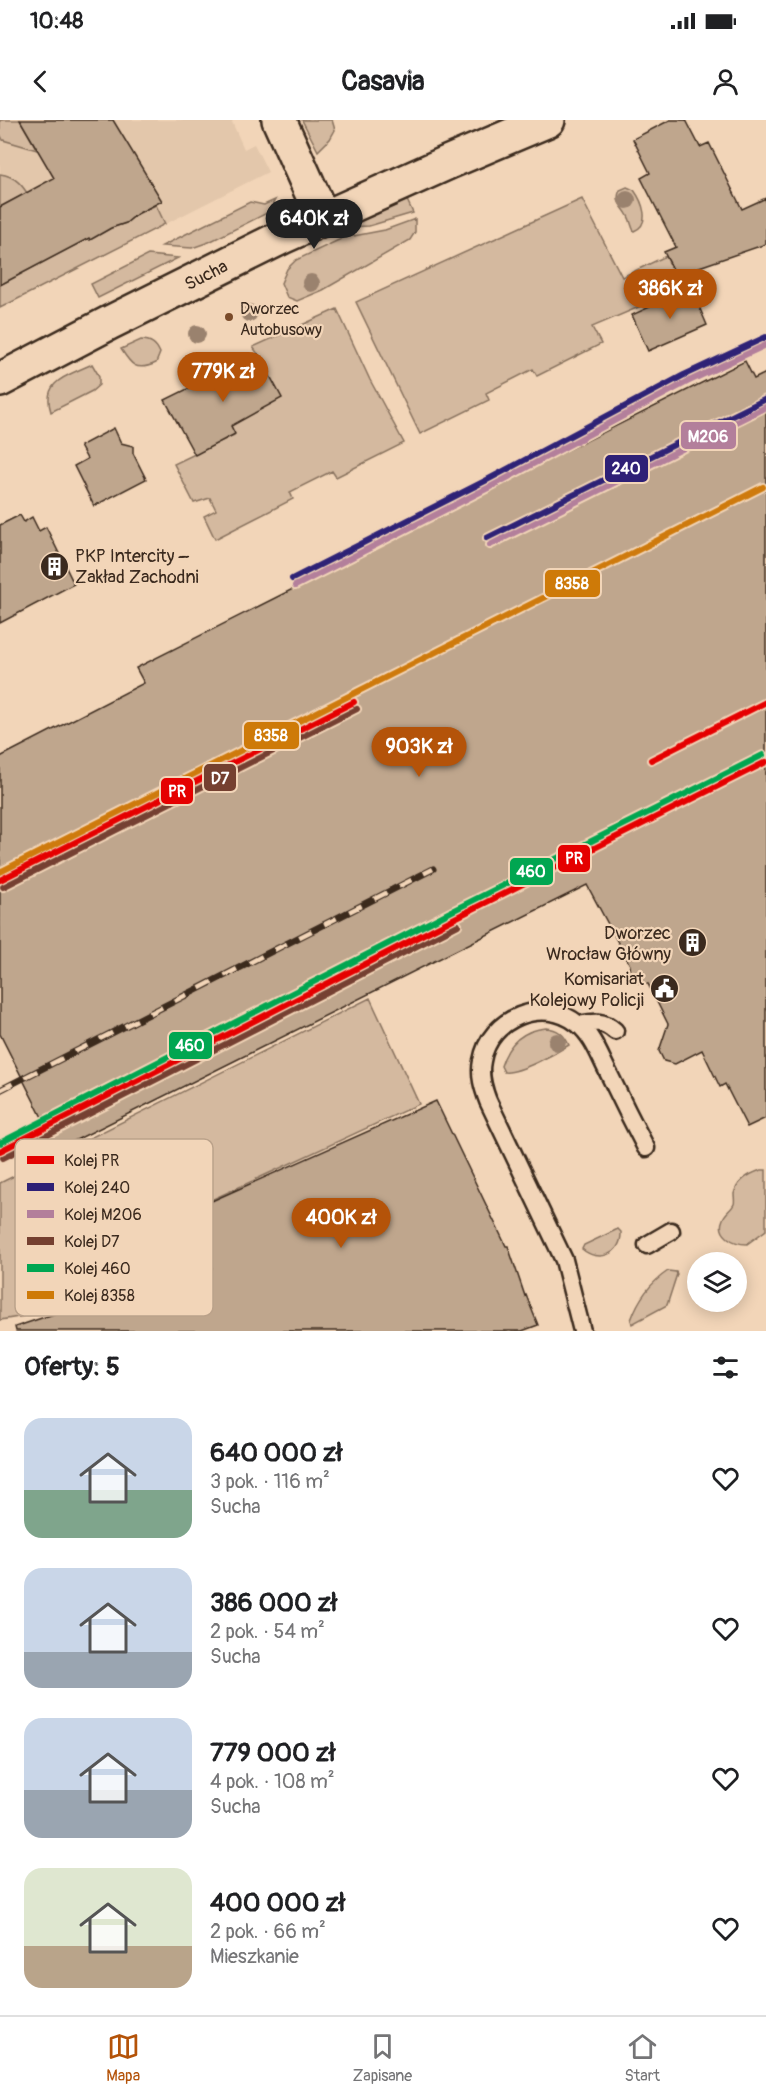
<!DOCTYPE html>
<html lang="pl">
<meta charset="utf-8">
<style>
:root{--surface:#fff;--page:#f6f6f6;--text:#202124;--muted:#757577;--line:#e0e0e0;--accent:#b45309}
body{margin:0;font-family:Pangolin,sans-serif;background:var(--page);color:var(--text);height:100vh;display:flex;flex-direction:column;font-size:22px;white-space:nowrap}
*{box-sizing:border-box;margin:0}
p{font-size:20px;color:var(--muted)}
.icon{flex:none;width:33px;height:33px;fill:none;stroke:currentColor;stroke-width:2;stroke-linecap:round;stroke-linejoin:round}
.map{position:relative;height:1211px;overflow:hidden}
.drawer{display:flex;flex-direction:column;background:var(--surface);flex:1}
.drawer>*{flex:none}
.tools{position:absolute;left:687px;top:1132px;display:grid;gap:12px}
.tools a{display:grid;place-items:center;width:60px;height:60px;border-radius:50%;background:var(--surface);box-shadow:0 3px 15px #0003;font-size:30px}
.price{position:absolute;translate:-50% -51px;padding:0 14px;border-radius:21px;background:var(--accent);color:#fff;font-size:20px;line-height:39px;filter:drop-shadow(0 2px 3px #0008)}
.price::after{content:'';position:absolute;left:50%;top:36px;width:18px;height:14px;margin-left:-9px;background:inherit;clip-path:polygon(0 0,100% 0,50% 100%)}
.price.on{background:#222;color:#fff}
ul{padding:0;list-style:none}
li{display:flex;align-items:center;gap:18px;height:150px;padding:0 24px}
li span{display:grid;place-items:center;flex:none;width:168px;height:120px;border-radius:18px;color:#555}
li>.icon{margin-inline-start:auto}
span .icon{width:72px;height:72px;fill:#fffc;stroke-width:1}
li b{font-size:26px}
h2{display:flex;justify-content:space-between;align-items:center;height:72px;padding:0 24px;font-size:26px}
.status{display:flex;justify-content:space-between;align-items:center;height:42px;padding:0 30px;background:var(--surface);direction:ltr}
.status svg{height:16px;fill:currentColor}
header{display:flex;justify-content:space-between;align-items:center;height:78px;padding:0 24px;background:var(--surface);font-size:27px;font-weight:700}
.menu{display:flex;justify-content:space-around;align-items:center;height:84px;border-top:2px solid var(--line);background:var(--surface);font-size:16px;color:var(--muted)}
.menu a{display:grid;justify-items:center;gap:3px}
.menu .on{color:var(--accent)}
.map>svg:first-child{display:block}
</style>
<div class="status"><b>10:48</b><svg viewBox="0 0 49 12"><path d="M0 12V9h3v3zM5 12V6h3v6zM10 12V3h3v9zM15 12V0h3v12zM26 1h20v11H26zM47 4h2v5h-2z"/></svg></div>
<header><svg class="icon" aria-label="back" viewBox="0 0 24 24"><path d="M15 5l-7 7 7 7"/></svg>Casavia<svg class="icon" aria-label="person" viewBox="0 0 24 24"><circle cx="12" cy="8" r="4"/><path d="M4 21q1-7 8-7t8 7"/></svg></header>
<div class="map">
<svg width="766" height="1211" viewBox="0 0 766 1211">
<rect width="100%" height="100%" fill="#f2d5b8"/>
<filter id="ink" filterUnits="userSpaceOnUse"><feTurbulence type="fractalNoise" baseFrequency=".0167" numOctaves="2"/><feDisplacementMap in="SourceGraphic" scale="12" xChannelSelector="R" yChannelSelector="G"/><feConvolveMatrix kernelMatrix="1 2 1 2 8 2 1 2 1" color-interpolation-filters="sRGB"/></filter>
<g filter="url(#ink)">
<!-- built -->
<path fill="#e3c7ab" d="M 0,0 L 233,0 L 232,2 L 244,29 L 254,24 L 268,52 L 0,188 Z"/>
<!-- green -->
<path fill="#d4b99f" stroke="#88725e" stroke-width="1.5" d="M 0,0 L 20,0 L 37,30 L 3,20 L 0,14 Z
M 302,0 L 332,0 L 335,10 L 330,19 L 318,31 Z
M 0,54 C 16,56 23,66 31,79 L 27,81 L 23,75 L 0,87 Z
M 627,67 L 634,70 C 642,81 652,104 634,111 C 631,106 631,101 628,96 C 623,86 614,83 620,70 Z
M 582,79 L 622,157 L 666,136 L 681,169 L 592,207 L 601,224 L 537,256 L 533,249 L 486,273 L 489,280 L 420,314 L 356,182 Z
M 275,80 L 267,93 L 209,122 L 192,128 L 162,126 L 250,82 L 264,85 Z
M 407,80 L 413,93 L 369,106 L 347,107 Z
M 156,85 L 165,104 L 0,188 L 0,165 L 89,118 L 90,120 L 111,108 L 126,103 L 137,94 Z
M 415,99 L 415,112 L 410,120 L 323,170 L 297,181 L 287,177 L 281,163 L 287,149 L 296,140 L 343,118 L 385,110 Z
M 148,135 L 178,138 L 98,178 L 91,164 Z
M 337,189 L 370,260 L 404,323 L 336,357 L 332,351 L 290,372 L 293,379 L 215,419 L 204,396 L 216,390 L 210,378 L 194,383 L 174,344 L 234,315 L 231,306 L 258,234 L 253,227 Z
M 141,220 C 151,220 156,224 160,233 L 156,243 C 136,252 131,245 121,229 Z
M 92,244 L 99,256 L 99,265 L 92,271 L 51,292 C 41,260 68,256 92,244 Z
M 370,878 L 419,984 L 185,1092 L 190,1115 L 424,1059 L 254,1139 L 31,1195 L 0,1200 L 0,1063 Z
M 546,908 C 558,909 564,914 569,925 C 556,933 519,954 504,952 L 501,946 C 508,924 523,910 546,908 Z
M 761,1050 L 766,1050 L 766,1110 L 747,1124 C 734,1124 716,1115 723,1099 C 725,1093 732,1089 734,1084 C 735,1082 734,1076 734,1074 C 737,1061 749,1054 761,1050 Z
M 618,1109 L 621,1112 C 622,1135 598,1143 582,1129 L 584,1125 Z
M 668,1151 L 676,1152 L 677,1154 L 667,1185 L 632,1204 L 631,1200 C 638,1180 650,1163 668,1151 Z"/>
<!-- building -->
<path fill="#bfa68d" stroke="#3b2a1e" stroke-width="1.5" d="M 20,0 L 113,0 L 162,81 L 137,94 L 126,103 L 111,108 L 90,120 L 89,118 L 0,165 L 0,87 L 54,58 Z
M 670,0 L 686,0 L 700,27 L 709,23 L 742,89 L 766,78 L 766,124 L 676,155 L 664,132 L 676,127 L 641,58 L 650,53 L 633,19 Z
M 691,168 L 707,205 L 648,231 L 632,195 Z
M 258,234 L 282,278 L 231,306 L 235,314 L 195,335 L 165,280 Z
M 745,241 L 754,259 L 766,253 L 766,998 L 747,1007 L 725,964 L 720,967 L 702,930 L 675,944 L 664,941 L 659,931 L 668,904 L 648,864 L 627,861 L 630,845 L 587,765 L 58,1029 L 0,914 L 0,637 L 144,563 L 136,548 Z
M 114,308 L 121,323 L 133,326 L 133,333 L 146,359 L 94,386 L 74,346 L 87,339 L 80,326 Z
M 20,395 L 24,402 L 32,397 L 39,411 L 46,407 L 74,464 L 0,503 L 0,405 Z
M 436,981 L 506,1126 L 508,1126 L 525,1176 L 526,1175 L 538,1205 L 522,1211 L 16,1211 L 15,1207 L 110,1175 L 112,1180 L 158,1166 L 159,1168 L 207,1152 L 206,1150 L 212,1148 L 196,1088 Z"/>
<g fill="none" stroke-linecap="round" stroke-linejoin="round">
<defs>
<path id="lane" d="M 579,905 C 594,902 603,900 615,911
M 647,1125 L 671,1111
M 582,1211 L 564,1140 L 488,981 C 483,968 479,955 482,941 C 489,898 543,876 578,904 C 593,916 600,937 609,954 C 621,979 633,1003 646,1028"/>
<path id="street" d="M 279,0 L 323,98
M 0,260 L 109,203 L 282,117 L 449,42 L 548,0"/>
</defs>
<!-- lane casing -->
<use href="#lane" stroke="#3b2a1e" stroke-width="21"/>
<!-- street casing -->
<use href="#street" stroke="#3b2a1e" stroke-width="38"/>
<!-- lane -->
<use href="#lane" stroke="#f2d5b8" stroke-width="16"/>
<!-- street -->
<use href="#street" stroke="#f2d5b8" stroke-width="33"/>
<defs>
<path id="rail" d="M 0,970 L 433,749"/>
</defs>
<!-- rail casing -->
<use href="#rail" stroke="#3b2a1e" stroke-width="7"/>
<!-- rail -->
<use href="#rail" stroke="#f2d5b8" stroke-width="4.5" stroke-dasharray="14" stroke-linecap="butt"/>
<defs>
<path id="rail-1" d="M 651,640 L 766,582
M 0,760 L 354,582
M 0,1031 L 455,798 L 766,642"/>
<path id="rail-2" d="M 487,418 L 766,279
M 292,459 L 487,360 L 684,255 L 766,217"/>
<path id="rail-3" d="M 490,425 L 766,287
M 295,466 L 490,367 L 687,262 L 766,225"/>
<path id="rail-4" d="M 3,767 L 357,589
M 3,1038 L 458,805"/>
<path id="rail-5" d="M 0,1023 L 452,791 L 763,635"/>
<path id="rail-6" d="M 0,752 L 763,367"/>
</defs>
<!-- rail-1 casing -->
<use href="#rail-1" stroke="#f2d5b8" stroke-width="10"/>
<!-- rail-2 casing -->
<use href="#rail-2" stroke="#f2d5b8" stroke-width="10"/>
<!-- rail-3 casing -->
<use href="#rail-3" stroke="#f2d5b8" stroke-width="10"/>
<!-- rail-4 casing -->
<use href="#rail-4" stroke="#f2d5b8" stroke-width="10"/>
<!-- rail-5 casing -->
<use href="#rail-5" stroke="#f2d5b8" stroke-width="10"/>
<!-- rail-6 casing -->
<use href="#rail-6" stroke="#f2d5b8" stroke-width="10"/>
<!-- rail-1 -->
<use href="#rail-1" stroke="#e50000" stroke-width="6"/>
<!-- rail-2 -->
<use href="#rail-2" stroke="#2e2076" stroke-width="6"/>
<!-- rail-3 -->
<use href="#rail-3" stroke="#b37f9b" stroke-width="6"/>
<!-- rail-4 -->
<use href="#rail-4" stroke="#754030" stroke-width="6"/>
<!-- rail-5 -->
<use href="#rail-5" stroke="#00a651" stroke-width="6"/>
<!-- rail-6 -->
<use href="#rail-6" stroke="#ce7a08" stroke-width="6"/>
</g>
<!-- trees -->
<g fill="#9a826e">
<circle cx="627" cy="80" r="9"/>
<circle cx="311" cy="163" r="9"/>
<circle cx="249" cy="193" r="9"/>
<circle cx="197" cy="214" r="9"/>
<circle cx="557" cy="922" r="9"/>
</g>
</g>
<!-- icons -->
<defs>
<symbol id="building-disc" viewBox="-11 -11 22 22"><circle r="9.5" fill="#3b2a1e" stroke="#f2d5b8"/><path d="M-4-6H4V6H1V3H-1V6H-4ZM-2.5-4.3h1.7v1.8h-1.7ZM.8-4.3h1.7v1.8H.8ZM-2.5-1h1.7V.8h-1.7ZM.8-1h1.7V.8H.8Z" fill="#fff"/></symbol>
<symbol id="civic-disc" viewBox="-11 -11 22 22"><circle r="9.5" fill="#3b2a1e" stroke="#f2d5b8"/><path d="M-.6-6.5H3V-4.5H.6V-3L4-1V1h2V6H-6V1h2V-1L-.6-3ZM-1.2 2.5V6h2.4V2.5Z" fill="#fff"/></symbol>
</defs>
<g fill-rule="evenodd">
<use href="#building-disc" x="38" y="430" width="33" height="33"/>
<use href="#building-disc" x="676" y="806" width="33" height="33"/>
<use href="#civic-disc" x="648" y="852" width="33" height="33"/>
</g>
<!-- markers -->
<circle fill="#7a4b2a" stroke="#f2d5b8" stroke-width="2" cx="229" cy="197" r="5"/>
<g text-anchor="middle" stroke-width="4.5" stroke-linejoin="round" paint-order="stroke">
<!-- bus labels -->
<g font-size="16" fill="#3b2a1e" stroke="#f2d5b8" text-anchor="start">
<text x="240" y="194">Dworzec<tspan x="240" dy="21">Autobusowy</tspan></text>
</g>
<!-- street labels -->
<g font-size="18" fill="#3b2a1e" stroke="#f2d5b8">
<text transform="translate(206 155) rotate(-27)" y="6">Sucha</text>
</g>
<!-- poi labels -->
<g font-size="18" fill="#3b2a1e" stroke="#f2d5b8" text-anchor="end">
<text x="75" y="442" text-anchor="start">PKP Intercity –<tspan x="75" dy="21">Zakład Zachodni</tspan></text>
<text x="671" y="819">Dworzec<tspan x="671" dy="21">Wrocław Główny</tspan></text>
<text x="644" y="865">Komisariat<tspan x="644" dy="21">Kolejowy Policji</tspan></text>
</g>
</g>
<!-- legend -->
<rect x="15" y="1019" width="198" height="177" rx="9" fill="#f2d5b8" stroke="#bba28a" stroke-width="1.5"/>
<rect x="27" y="1036" width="27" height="8" fill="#e50000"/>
<rect x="27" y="1063" width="27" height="8" fill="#2e2076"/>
<rect x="27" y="1090" width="27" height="8" fill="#b37f9b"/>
<rect x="27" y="1117" width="27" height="8" fill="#754030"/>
<rect x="27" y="1144" width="27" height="8" fill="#00a651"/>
<rect x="27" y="1171" width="27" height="8" fill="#ce7a08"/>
<g font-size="16" fill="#3b2a1e">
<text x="64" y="1046">Kolej PR</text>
<text x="64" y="1073">Kolej 240</text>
<text x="64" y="1100">Kolej M206</text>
<text x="64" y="1127">Kolej D7</text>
<text x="64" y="1154">Kolej 460</text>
<text x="64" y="1181">Kolej 8358</text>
</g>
<g stroke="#f2d5b8" stroke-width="2">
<rect x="680" y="301" width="57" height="29" rx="6" fill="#b37f9b"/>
<rect x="604" y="334" width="45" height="29" rx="6" fill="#2e2076"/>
<rect x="544" y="449" width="57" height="29" rx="6" fill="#ce7a08"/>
<rect x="243" y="601" width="57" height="29" rx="6" fill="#ce7a08"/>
<rect x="203" y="643" width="34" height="29" rx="6" fill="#754030"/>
<rect x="160" y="657" width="34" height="28" rx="6" fill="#e50000"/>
<rect x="557" y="724" width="34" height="29" rx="6" fill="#e50000"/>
<rect x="509" y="737" width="45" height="29" rx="6" fill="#00a651"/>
<rect x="168" y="911" width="45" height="29" rx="6" fill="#00a651"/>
</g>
<g font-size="16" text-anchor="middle" font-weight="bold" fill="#fff">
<text x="708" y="322">M206</text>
<text x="626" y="354">240</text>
<text x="572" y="469">8358</text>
<text x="271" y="621">8358</text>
<text x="220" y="664">D7</text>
<text x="177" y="677">PR</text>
<text x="574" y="744">PR</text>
<text x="531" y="757">460</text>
<text x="190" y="931">460</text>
</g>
</svg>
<div class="tools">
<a><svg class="icon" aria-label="layers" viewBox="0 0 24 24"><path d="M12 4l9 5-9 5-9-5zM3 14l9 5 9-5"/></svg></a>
</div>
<b class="price on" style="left:314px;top:130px">640K zł</b>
<b class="price" style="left:670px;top:200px">386K zł</b>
<b class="price" style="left:223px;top:283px">779K zł</b>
<b class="price" style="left:419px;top:658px">903K zł</b>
<b class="price" style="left:341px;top:1129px">400K zł</b>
</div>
<section class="drawer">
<h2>Oferty: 5<svg class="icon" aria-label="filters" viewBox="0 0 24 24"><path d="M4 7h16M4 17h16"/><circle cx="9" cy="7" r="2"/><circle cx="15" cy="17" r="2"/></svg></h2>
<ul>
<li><span style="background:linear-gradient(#c9d6e8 60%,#7fa58c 0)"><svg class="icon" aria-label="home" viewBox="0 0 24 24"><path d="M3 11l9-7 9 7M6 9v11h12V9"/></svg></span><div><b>640 000 zł</b><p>3 pok. · 116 m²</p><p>Sucha</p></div><svg class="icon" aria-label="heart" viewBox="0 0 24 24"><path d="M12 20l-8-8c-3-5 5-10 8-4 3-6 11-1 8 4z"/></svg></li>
<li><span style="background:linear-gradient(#c9d6e8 70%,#9aa5b1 0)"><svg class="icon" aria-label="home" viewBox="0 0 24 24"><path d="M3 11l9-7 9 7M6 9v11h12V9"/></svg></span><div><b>386 000 zł</b><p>2 pok. · 54 m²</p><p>Sucha</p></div><svg class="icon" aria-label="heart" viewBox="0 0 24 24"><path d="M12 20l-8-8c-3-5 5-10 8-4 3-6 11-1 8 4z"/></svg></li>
<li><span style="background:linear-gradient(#c9d6e8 60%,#9aa5b1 0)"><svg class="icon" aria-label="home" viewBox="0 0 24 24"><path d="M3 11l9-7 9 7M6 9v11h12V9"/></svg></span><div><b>779 000 zł</b><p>4 pok. · 108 m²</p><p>Sucha</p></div><svg class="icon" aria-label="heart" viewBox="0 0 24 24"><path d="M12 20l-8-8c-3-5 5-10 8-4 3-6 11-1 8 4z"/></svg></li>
<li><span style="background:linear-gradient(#dfe7d0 65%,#b9a48a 0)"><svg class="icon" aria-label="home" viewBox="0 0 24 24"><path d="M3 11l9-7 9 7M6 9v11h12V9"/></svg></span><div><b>400 000 zł</b><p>2 pok. · 66 m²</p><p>Mieszkanie</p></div><svg class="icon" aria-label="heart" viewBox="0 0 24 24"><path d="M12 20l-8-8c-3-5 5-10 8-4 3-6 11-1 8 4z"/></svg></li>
</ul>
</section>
<nav class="menu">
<a class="on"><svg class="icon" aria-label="map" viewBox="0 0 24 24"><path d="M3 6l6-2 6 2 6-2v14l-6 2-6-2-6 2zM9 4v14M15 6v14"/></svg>Mapa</a>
<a><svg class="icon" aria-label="saved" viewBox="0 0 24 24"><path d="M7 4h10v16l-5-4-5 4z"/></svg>Zapisane</a>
<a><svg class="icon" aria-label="home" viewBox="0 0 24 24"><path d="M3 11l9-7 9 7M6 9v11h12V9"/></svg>Start</a>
</nav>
